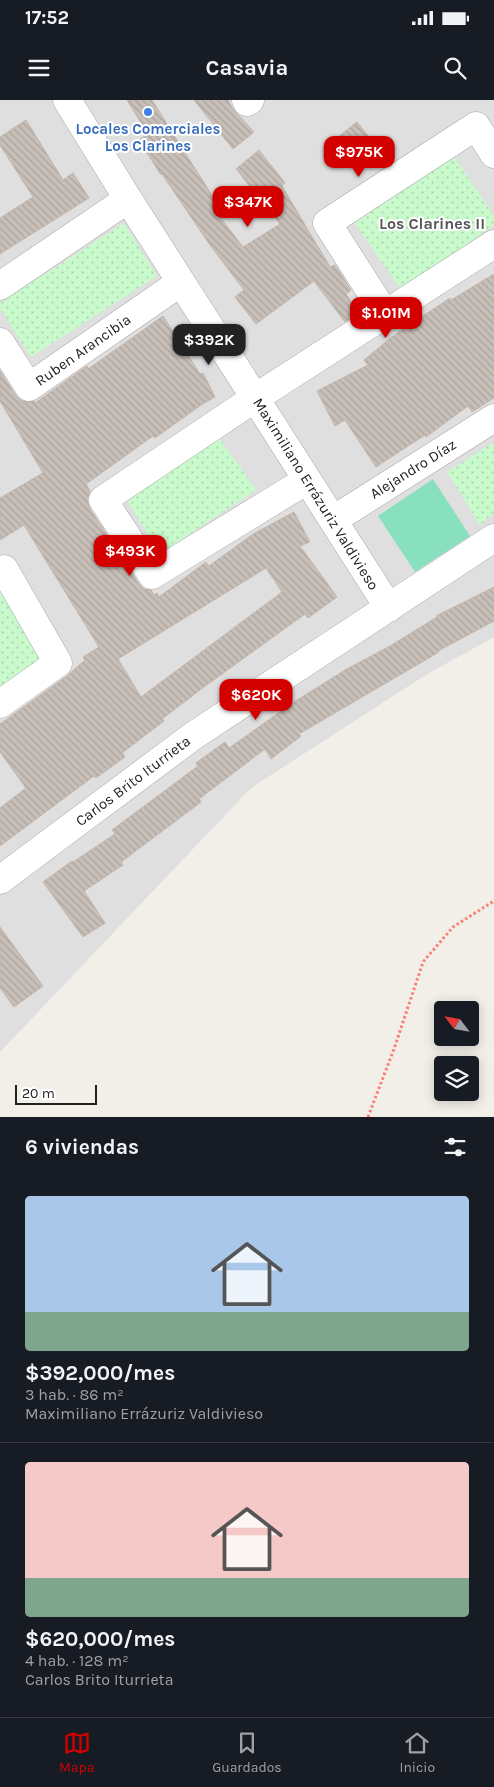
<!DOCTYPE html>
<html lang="es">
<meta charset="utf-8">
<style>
:root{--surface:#171b24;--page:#20242c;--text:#f1f3f6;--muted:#9ea1a6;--line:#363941;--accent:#d40000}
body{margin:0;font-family:Karla,sans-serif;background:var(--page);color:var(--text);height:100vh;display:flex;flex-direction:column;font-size:19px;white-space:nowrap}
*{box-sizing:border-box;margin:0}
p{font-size:16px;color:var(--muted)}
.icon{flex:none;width:28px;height:28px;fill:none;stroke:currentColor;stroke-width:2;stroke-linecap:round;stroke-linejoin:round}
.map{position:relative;height:1017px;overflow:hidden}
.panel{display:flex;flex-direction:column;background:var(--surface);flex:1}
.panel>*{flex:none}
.needle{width:32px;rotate:301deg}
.controls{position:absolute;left:434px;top:901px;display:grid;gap:10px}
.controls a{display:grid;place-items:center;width:45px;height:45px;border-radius:5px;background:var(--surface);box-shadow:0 2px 12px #0003;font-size:25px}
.scale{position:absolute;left:15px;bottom:12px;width:82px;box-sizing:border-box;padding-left:5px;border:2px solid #222;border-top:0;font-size:14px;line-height:18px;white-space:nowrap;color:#222;-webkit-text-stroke:4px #fff;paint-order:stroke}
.price{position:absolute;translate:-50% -42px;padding:0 11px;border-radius:10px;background:var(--accent);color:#fff;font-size:16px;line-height:32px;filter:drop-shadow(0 1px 2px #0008)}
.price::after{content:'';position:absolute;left:50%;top:30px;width:15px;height:11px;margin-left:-8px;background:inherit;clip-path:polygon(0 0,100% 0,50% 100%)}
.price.on{background:#222;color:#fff}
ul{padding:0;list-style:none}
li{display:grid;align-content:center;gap:10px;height:265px;padding:0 25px}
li+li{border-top:1px solid var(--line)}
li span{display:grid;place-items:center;height:155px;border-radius:5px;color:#555}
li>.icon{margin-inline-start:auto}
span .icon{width:90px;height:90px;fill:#fffc;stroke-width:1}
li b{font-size:21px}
h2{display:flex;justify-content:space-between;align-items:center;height:60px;padding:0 25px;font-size:21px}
.status{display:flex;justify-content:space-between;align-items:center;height:35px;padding:0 25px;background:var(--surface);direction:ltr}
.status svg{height:14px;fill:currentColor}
header{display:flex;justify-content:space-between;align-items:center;height:65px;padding:0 25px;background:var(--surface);font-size:22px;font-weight:700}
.tabs{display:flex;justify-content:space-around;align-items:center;height:70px;border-top:1px solid var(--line);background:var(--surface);font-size:14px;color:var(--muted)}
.tabs a{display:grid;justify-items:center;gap:2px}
.tabs .on{color:var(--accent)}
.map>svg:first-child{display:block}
</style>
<div class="status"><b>17:52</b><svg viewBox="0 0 49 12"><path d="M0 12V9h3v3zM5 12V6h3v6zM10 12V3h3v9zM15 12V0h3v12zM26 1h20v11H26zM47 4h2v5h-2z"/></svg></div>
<header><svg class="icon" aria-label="menu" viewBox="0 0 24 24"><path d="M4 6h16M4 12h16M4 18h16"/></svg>Casavia<svg class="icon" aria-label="search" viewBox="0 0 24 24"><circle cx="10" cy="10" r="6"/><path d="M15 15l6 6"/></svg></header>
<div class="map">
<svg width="494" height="1017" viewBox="0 0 494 1017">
<defs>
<pattern id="park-dots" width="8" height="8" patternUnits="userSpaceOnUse" patternTransform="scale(1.25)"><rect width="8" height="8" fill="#c8facc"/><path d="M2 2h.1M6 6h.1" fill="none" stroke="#acd6af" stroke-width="1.8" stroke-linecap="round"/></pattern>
<pattern id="building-back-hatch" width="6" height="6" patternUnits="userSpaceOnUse" patternTransform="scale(1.25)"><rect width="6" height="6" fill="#c7bfb8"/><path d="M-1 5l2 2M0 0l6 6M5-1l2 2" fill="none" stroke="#aba49e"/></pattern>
</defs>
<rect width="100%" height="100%" fill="#f2efe9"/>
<!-- residential -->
<path fill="#e0dfdf" d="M 0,0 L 494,0 L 494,537 L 424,576 L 251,688 L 0,952 Z"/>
<!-- park -->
<path fill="url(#park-dots)" d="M 452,54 L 494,116 L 494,125 L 401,190 L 354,122 Z
M 124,123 L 157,176 L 31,257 L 0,208 L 0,203 Z
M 220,339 L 256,390 L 160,454 L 126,399 Z
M 494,342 L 494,413 L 480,425 L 447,372 Z
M 0,492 L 44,564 L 0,590 Z"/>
<!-- pitch -->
<path fill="#88e0be" d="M 433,379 L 470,436 L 415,472 L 378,416 Z"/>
<!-- building -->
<path fill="url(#building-back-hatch)" stroke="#c4b6ab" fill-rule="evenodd" d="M 127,0 L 152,0 L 218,105 L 213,108 L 243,147 L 280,124 L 236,69 L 259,50 L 285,83 L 282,86 L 330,167 L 335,165 L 351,190 L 346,194 L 358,213 L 345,222 L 314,181 L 256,224 L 235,197 L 244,190 L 210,145 L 162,74 L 161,75 L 139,40 L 148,34 Z
M 194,0 L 228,0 L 233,9 L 254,32 L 233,49 Z
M 26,20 L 63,80 L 73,73 L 89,98 L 0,154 L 0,118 L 33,97 L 0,45 L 0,37 Z
M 357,22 L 378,48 L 353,68 L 333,41 Z
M 494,174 L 494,298 L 472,312 L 468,306 L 426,337 L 425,335 L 376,367 L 345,320 L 335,326 L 317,291 L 368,265 L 364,260 L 393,236 L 450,198 L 451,200 Z
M 163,216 L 200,274 L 203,273 L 215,297 L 201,305 L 155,338 L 153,336 L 86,384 L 90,391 L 87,400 L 90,409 L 139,484 L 144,489 L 151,490 L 154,495 L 157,493 L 159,497 L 206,462 L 209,466 L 253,434 L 294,412 L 310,442 L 300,446 L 337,497 L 308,518 L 305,514 L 204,587 L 162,619 L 164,621 L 122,653 L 125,657 L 96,678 L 94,676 L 0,746 L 0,708 L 26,688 L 0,652 L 0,624 L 67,576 L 85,560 L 83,557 L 99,547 L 24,425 L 0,440 L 0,398 L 43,373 L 0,301 L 0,271 L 16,296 L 22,301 L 34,301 L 35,303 L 87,266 L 88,269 ZM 266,468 L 282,492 L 141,597 L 118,559 Z
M 494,487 L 494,521 L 438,551 L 439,552 L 299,634 L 301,636 L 271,659 L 265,649 L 199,699 L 201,702 L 121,762 L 123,765 L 84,791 L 105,823 L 83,837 L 43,782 L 72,761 L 73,762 L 115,734 L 112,730 L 198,666 L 196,663 L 225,642 L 229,648 L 294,602 L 345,570 L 390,546 L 437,517 L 436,516 Z
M 0,827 L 43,886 L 14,907 L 0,888 Z"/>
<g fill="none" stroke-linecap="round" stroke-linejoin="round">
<defs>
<path id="minor" d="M 67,0 L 128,99 L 389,508
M 246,0 L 247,2 L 250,0
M 0,186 L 128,99
M 385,214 L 327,123 L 476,26 L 494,54
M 0,242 L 29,287 L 181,182
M 307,380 L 152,475 L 103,400 L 255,298 L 494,144
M 333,420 L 494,318
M 0,472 L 4,469 L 58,563 L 0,604
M 0,780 L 193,636 L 494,438"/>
</defs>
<!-- minor casing -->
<use href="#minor" stroke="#a9a9a9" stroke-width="29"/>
<!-- path -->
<path stroke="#fa8072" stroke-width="3" stroke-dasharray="2.5 2.5" stroke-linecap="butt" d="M 368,1017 L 394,949 L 423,862 L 453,827 L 494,801"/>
<!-- minor -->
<use href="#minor" stroke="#fff" stroke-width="28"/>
</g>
<!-- markers -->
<circle fill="#3f7fe0" stroke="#fff" stroke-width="2" cx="148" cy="12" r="5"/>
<g text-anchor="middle" stroke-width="4" stroke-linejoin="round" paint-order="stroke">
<!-- shop labels -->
<g font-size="15" font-weight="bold" fill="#366cbe" stroke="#fff">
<text x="148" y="34">Locales Comerciales<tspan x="148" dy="17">Los Clarines</tspan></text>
</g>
<!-- street labels -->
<g font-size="15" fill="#222" stroke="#fff">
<text transform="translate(83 250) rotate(-35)" y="5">Ruben Arancibia</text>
<text transform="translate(413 369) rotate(-32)" y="5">Alejandro Díaz</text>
<text transform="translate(316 394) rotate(58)" y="5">Maximiliano Errázuriz Valdivieso</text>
<text transform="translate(133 681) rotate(-37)" y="5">Carlos Brito Iturrieta</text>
</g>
<!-- neighbourhood labels -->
<g font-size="16" font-weight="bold" fill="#555" stroke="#fff">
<text x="432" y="129">Los Clarines II</text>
</g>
</g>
</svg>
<div class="controls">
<a><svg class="needle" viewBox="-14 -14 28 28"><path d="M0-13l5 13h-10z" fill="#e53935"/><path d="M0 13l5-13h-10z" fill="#9ea1a6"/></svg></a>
<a><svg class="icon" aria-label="layers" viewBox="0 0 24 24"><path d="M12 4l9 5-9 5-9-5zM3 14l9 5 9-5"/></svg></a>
</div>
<div class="scale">20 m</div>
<b class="price" style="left:359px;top:78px">$975K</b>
<b class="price" style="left:248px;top:128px">$347K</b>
<b class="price" style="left:386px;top:239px">$1.01M</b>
<b class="price on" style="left:209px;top:266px">$392K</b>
<b class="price" style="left:130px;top:477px">$493K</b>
<b class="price" style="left:256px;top:621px">$620K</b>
</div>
<section class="panel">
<h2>6 viviendas<svg class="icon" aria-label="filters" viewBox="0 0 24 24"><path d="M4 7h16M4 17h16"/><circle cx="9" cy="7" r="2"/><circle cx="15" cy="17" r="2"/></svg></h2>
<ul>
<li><span style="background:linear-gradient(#a9c7e8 75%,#7fa58c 0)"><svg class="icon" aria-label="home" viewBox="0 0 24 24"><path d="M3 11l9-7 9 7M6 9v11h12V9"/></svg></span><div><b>$392,000/mes</b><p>3 hab. · 86 m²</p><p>Maximiliano Errázuriz Valdivieso</p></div></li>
<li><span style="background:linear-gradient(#f6c9c9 75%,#7fa58c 0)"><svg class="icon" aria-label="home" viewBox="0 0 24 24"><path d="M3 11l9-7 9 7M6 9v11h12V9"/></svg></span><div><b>$620,000/mes</b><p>4 hab. · 128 m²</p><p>Carlos Brito Iturrieta</p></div></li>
</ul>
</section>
<nav class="tabs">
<a class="on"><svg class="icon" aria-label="map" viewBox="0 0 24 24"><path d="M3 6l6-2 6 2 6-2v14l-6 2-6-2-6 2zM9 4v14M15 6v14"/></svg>Mapa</a>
<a><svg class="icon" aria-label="saved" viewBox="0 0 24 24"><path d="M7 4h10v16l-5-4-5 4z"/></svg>Guardados</a>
<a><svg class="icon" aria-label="home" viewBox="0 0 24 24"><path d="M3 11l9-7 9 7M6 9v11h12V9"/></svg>Inicio</a>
</nav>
